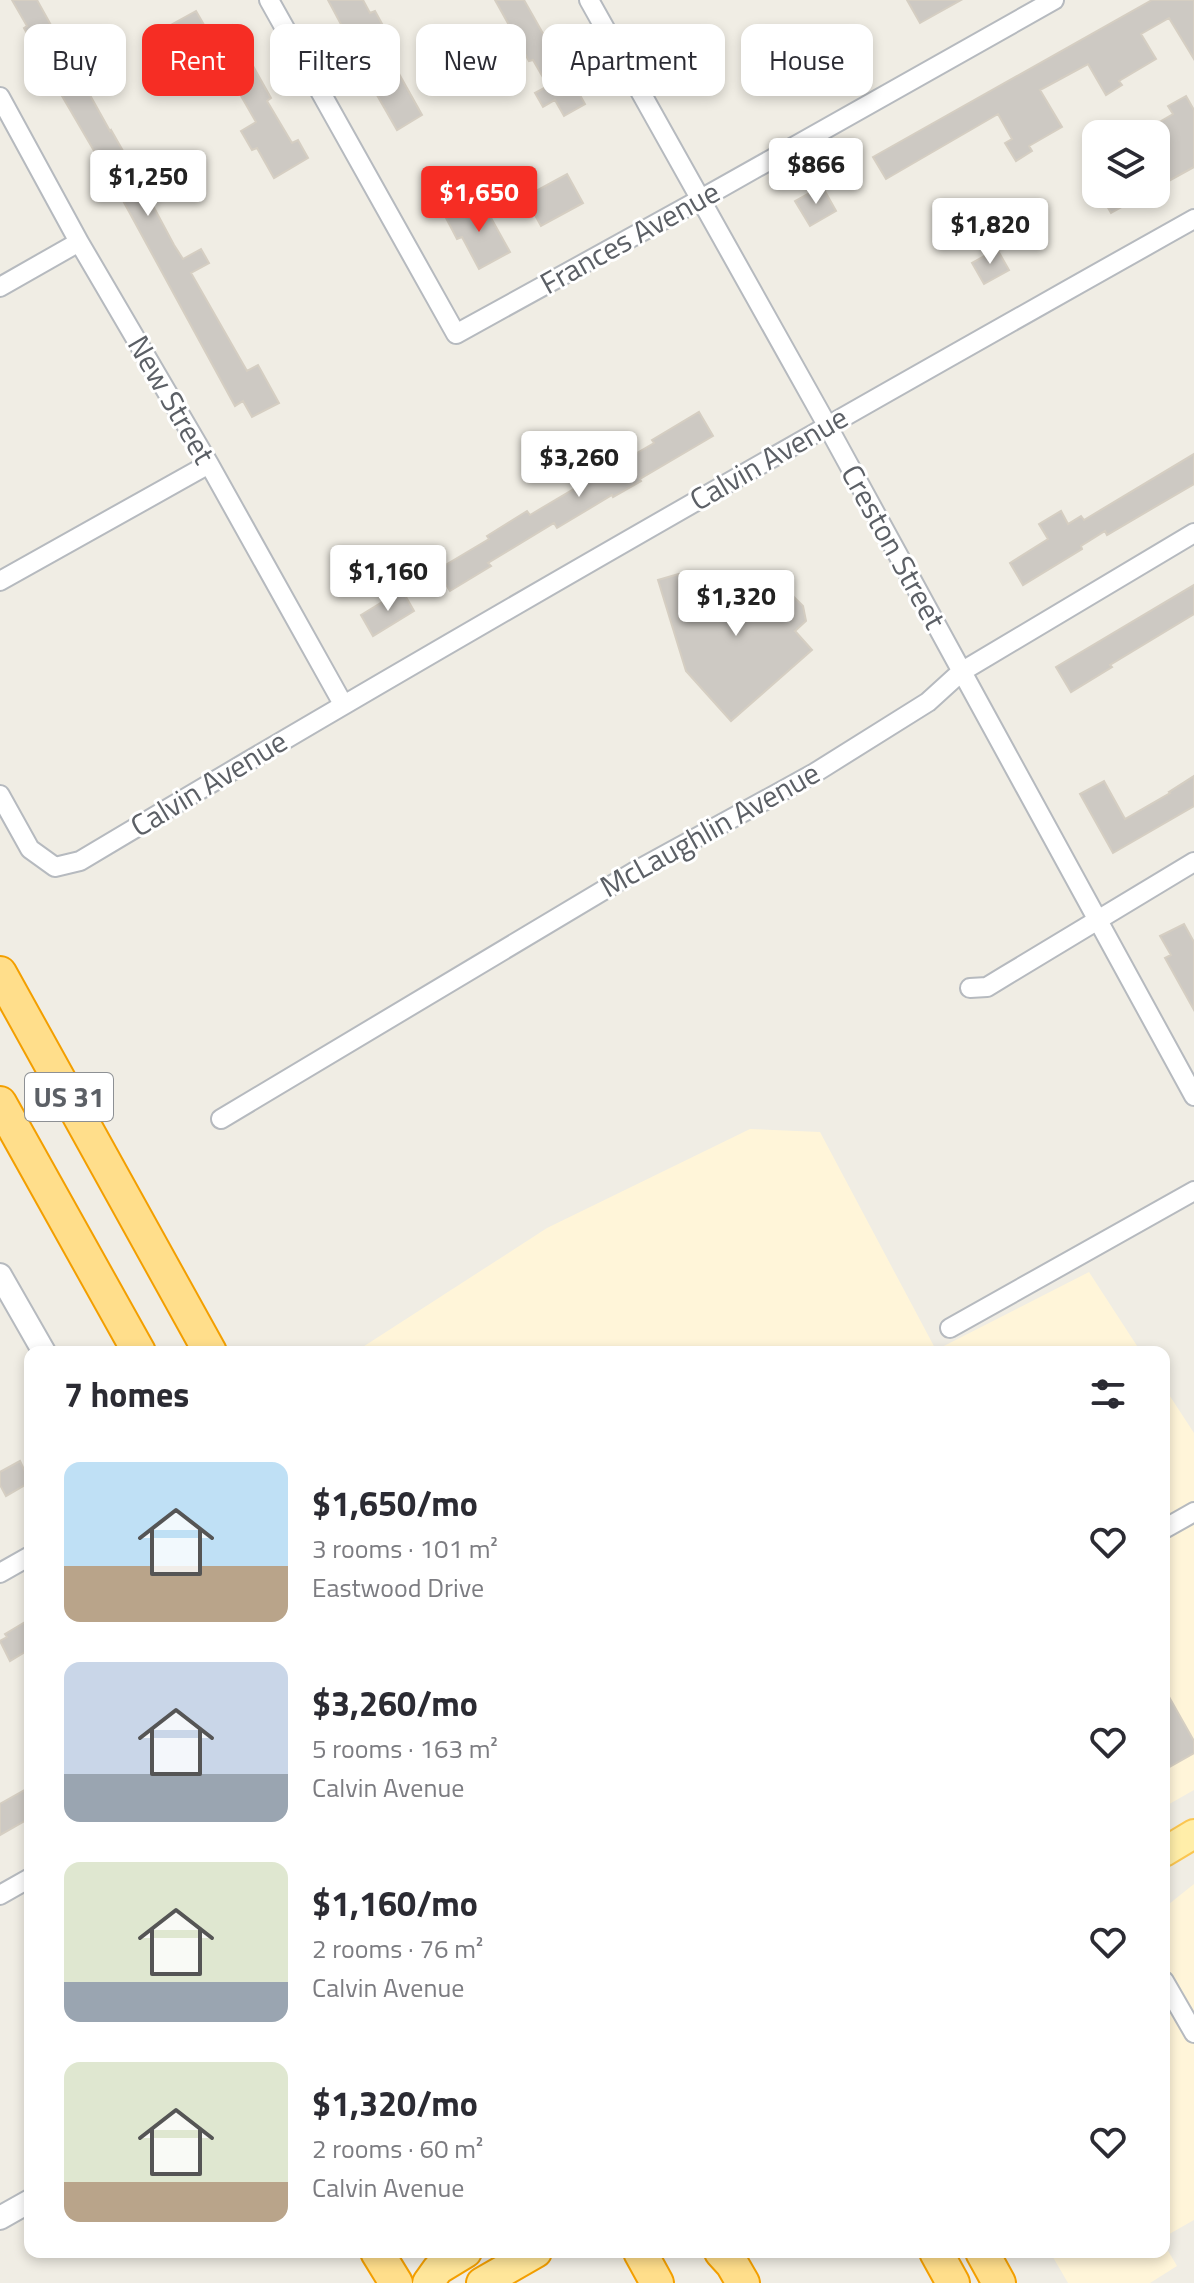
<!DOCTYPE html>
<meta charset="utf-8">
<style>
:root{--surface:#fff;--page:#f7f7f7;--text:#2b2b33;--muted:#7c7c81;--accent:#f62d24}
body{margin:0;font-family:"Titillium Web",sans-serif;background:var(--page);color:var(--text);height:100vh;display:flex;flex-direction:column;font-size:30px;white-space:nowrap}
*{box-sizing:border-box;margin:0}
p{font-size:26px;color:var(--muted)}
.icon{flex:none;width:44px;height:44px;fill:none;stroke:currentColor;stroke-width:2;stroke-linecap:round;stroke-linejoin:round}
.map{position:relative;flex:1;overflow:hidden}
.drawer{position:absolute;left:24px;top:1346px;width:1146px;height:912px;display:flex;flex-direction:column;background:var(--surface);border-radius:16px;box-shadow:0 4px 12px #0003}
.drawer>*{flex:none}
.banner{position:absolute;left:24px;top:24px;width:1146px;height:72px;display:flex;gap:16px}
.controls{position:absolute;left:1082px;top:120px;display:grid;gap:16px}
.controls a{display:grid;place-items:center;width:88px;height:88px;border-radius:16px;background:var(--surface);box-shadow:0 4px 12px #0003;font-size:40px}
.price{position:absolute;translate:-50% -68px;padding:0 18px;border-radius:8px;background:#fff;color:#222;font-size:26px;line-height:52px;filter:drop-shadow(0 2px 4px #0008)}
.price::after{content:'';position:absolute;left:50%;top:48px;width:24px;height:18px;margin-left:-12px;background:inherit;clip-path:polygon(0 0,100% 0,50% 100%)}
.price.on{background:var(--accent);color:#fff}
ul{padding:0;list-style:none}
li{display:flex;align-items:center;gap:24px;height:200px;padding:0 40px}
li span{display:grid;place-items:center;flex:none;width:224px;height:160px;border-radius:16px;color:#555}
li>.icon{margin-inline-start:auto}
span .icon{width:96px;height:96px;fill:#fffc;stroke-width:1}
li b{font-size:34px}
h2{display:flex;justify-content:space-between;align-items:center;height:96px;padding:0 40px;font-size:34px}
.chip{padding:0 28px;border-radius:16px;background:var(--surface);box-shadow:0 4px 12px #0003;font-size:28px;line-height:72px}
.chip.on{background:var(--accent);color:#fff}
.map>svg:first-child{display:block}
</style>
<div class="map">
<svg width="1194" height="2283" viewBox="0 0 1194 2283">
<rect width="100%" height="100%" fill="#f0ede4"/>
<!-- commercial -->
<path fill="#fff5d9" d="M 750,1129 L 820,1132 L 936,1350 L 1089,1272 L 1141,1352 L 355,1352 L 547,1228 Z
M 1164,1387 L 1194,1433 L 1194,1790 L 1164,1807 Z
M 1194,1884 L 1194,2220 L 1164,2237 L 1164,1908 Z
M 1164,2244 L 1177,2266 L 1150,2283 L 1068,2283 L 1050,2252 L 1164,2252 Z"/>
<!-- building -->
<path fill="#cdc9c3" stroke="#d5cec2" stroke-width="2" d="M 12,0 L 37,0 L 110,131 L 111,130 L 135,172 L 174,245 L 183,259 L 201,249 L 209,263 L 191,273 L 247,371 L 258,365 L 279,403 L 252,417 L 243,401 L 235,406 L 121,197 L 55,84 L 24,28 L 27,26 Z
M 328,0 L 363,0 L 370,13 L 375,11 L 392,42 L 387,46 L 396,62 L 393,63 L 422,115 L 397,130 L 373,88 L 380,84 L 359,47 L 351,52 L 339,30 L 343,28 Z
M 495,0 L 524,0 L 558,60 L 560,59 L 585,104 L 564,116 L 555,100 L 543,107 L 535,93 L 548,86 L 533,60 L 529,61 Z
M 907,0 L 961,0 L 920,23 Z
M 1152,0 L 1194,0 L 1194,59 L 1169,18 L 1141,34 L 1156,59 L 1119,81 L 1122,85 L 1106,95 L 1088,64 L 1040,90 L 1062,127 L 1029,146 L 1032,151 L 1016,161 L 1005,143 L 1012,139 L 998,114 L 886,179 L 873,157 Z
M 196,11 L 211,37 L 232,25 L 242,42 L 240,43 L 271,98 L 267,101 L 292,143 L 298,140 L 308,158 L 274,178 L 257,148 L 252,150 L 241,131 L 256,122 L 218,56 L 195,68 L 171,25 Z
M 1186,96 L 1194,110 L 1194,167 L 1156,188 L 1156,124 L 1173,114 L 1168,106 Z
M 567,174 L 583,203 L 541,226 L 525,197 Z
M 822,186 L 836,211 L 810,226 L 795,201 Z
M 1100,194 L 1145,194 L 1111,213 Z
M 481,200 L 510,252 L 479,269 L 462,237 L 457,239 L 446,218 Z
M 997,249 L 1009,270 L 984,284 L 972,263 Z
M 699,412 L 713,436 L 640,479 L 641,481 L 613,497 L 612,495 L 557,528 L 554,523 L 488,563 L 491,566 L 450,591 L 437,570 L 489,539 L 487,536 L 527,511 L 530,515 L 599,474 L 595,467 L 608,459 L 613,467 L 654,443 L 652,440 Z
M 1194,454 L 1194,484 L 1107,535 L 1105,531 L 1081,546 L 1082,549 L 1023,585 L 1010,563 L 1048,539 L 1039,524 L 1061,511 L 1068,524 L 1081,516 L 1084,520 Z
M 768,572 L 776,598 L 791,594 L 803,606 L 806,621 L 795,631 L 812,650 L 731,721 L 686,671 L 658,580 L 682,573 L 689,597 Z
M 1194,585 L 1194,614 L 1110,665 L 1112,667 L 1071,692 L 1056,667 Z
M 402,590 L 414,611 L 373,636 L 361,615 Z
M 1194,776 L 1194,806 L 1113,853 L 1080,794 L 1104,781 L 1125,819 L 1170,793 L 1169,792 Z
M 1184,924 L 1194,942 L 1194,1010 L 1165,958 L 1171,955 L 1160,936 Z
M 20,1461 L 30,1482 L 6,1496 L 0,1485 L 0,1472 Z
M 25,1622 L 30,1630 L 30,1649 L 10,1661 L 0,1641 L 7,1637 L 5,1634 Z
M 1164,1688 L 1194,1741 L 1194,1753 L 1164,1770 Z
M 30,1787 L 30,1818 L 0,1835 L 0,1804 Z"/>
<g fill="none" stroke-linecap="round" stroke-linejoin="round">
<defs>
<path id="minor" d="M 269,0 L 456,334 L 701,199 L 1054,0
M 589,0 L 827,425 L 1194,1096
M 0,97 L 79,242 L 209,464 L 343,704
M 0,287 L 79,242
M 0,581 L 209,464
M 0,795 L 30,849 L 55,867 L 80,861 C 448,641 820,429 1194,219
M 970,988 L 987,987 L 1005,976 L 1194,862
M 221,1119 L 634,872 L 813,774 L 928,702 L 961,672 L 1194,533
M 950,1328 L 1194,1191
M 1164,1529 L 1194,1512
M 0,1573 L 30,1556
M 0,1895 L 30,1878
M 1164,1981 L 1194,2033"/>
<path id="tertiary" d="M 0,1275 L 44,1352
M 0,2218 L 30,2201"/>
<path id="primary" d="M 1164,1852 L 1194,1834"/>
<path id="trunk" d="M 428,2283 L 438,2269 L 466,2252
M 482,2283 L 536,2252"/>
<path id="motorway" d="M 0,973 L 210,1352
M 0,1103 L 139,1352
M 377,2252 L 396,2283
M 640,2252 L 657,2283
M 721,2252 L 732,2264 L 743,2283
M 936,2252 L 953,2283
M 982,2252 L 999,2283"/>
</defs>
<!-- minor casing -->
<use href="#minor" stroke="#b6babf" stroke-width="22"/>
<!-- tertiary casing -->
<use href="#tertiary" stroke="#b6babf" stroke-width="26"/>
<!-- primary casing -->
<use href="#primary" stroke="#fbc651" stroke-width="32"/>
<!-- trunk casing -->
<use href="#trunk" stroke="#f39f00" stroke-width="34"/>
<!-- motorway casing -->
<use href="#motorway" stroke="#f39f00" stroke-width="36"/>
<!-- minor -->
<use href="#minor" stroke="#fff" stroke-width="18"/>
<!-- tertiary -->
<use href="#tertiary" stroke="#fff" stroke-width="22"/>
<!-- primary -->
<use href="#primary" stroke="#ffeea9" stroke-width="28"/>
<!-- trunk -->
<use href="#trunk" stroke="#ffe69a" stroke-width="30"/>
<!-- motorway -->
<use href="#motorway" stroke="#ffde8b" stroke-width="32"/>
</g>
<g text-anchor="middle" stroke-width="6" stroke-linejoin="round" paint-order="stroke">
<!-- shield labels -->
<rect fill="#fff" stroke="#8d9094" stroke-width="2" x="25" y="1073" width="88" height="48" rx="6"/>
<g font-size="28" font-weight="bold" fill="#5c6066">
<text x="69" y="1107">US 31</text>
</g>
<!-- street labels -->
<g font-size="30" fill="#5c6066" stroke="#fff">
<text transform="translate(630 238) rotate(-29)" y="10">Frances Avenue</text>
<text transform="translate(171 400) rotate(60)" y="10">New Street</text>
<text transform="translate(769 459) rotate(-30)" y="10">Calvin Avenue</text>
<text transform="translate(893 547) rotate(61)" y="10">Creston Street</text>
<text transform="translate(209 784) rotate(-31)" y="10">Calvin Avenue</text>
<text transform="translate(710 830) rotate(-29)" y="10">McLaughlin Avenue</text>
</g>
</g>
</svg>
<div class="controls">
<a><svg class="icon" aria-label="layers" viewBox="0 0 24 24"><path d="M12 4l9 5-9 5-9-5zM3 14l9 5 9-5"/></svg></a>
</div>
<b class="price" style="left:816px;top:206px">$866</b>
<b class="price" style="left:148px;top:218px">$1,250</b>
<b class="price on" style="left:479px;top:234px">$1,650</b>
<b class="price" style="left:990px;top:266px">$1,820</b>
<b class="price" style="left:579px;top:499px">$3,260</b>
<b class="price" style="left:388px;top:613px">$1,160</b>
<b class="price" style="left:736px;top:638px">$1,320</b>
<div class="banner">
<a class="chip">Buy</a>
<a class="chip on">Rent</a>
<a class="chip">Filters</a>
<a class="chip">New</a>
<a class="chip">Apartment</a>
<a class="chip">House</a>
</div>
<section class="drawer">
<h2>7 homes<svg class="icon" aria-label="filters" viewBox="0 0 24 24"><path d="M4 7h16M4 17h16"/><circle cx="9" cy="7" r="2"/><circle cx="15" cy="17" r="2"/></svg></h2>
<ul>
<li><span style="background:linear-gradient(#bfe0f5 65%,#b9a48a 0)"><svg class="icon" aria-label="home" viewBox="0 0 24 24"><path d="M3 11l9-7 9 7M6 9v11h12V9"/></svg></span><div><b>$1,650/mo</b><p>3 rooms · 101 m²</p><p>Eastwood Drive</p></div><svg class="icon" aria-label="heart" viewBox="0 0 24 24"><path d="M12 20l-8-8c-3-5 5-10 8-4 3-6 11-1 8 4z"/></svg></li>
<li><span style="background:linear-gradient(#c9d6e8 70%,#9aa5b1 0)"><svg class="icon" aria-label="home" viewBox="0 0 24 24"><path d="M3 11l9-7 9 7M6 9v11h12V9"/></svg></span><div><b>$3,260/mo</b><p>5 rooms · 163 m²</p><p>Calvin Avenue</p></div><svg class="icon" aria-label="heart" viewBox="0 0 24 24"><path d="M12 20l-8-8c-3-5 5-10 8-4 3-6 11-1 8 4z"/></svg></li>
<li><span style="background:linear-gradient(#dfe7d0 75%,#9aa5b1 0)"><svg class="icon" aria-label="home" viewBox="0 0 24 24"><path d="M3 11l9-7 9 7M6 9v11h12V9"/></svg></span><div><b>$1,160/mo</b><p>2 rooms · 76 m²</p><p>Calvin Avenue</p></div><svg class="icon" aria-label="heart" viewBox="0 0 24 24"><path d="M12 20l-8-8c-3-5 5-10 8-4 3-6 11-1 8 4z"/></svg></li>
<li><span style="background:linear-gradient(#dfe7d0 75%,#b9a48a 0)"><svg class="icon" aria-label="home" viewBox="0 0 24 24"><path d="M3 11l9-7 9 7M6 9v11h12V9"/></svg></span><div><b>$1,320/mo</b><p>2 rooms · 60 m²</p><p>Calvin Avenue</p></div><svg class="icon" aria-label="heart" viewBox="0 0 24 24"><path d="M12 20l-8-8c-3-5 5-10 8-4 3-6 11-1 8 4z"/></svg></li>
</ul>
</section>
</div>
